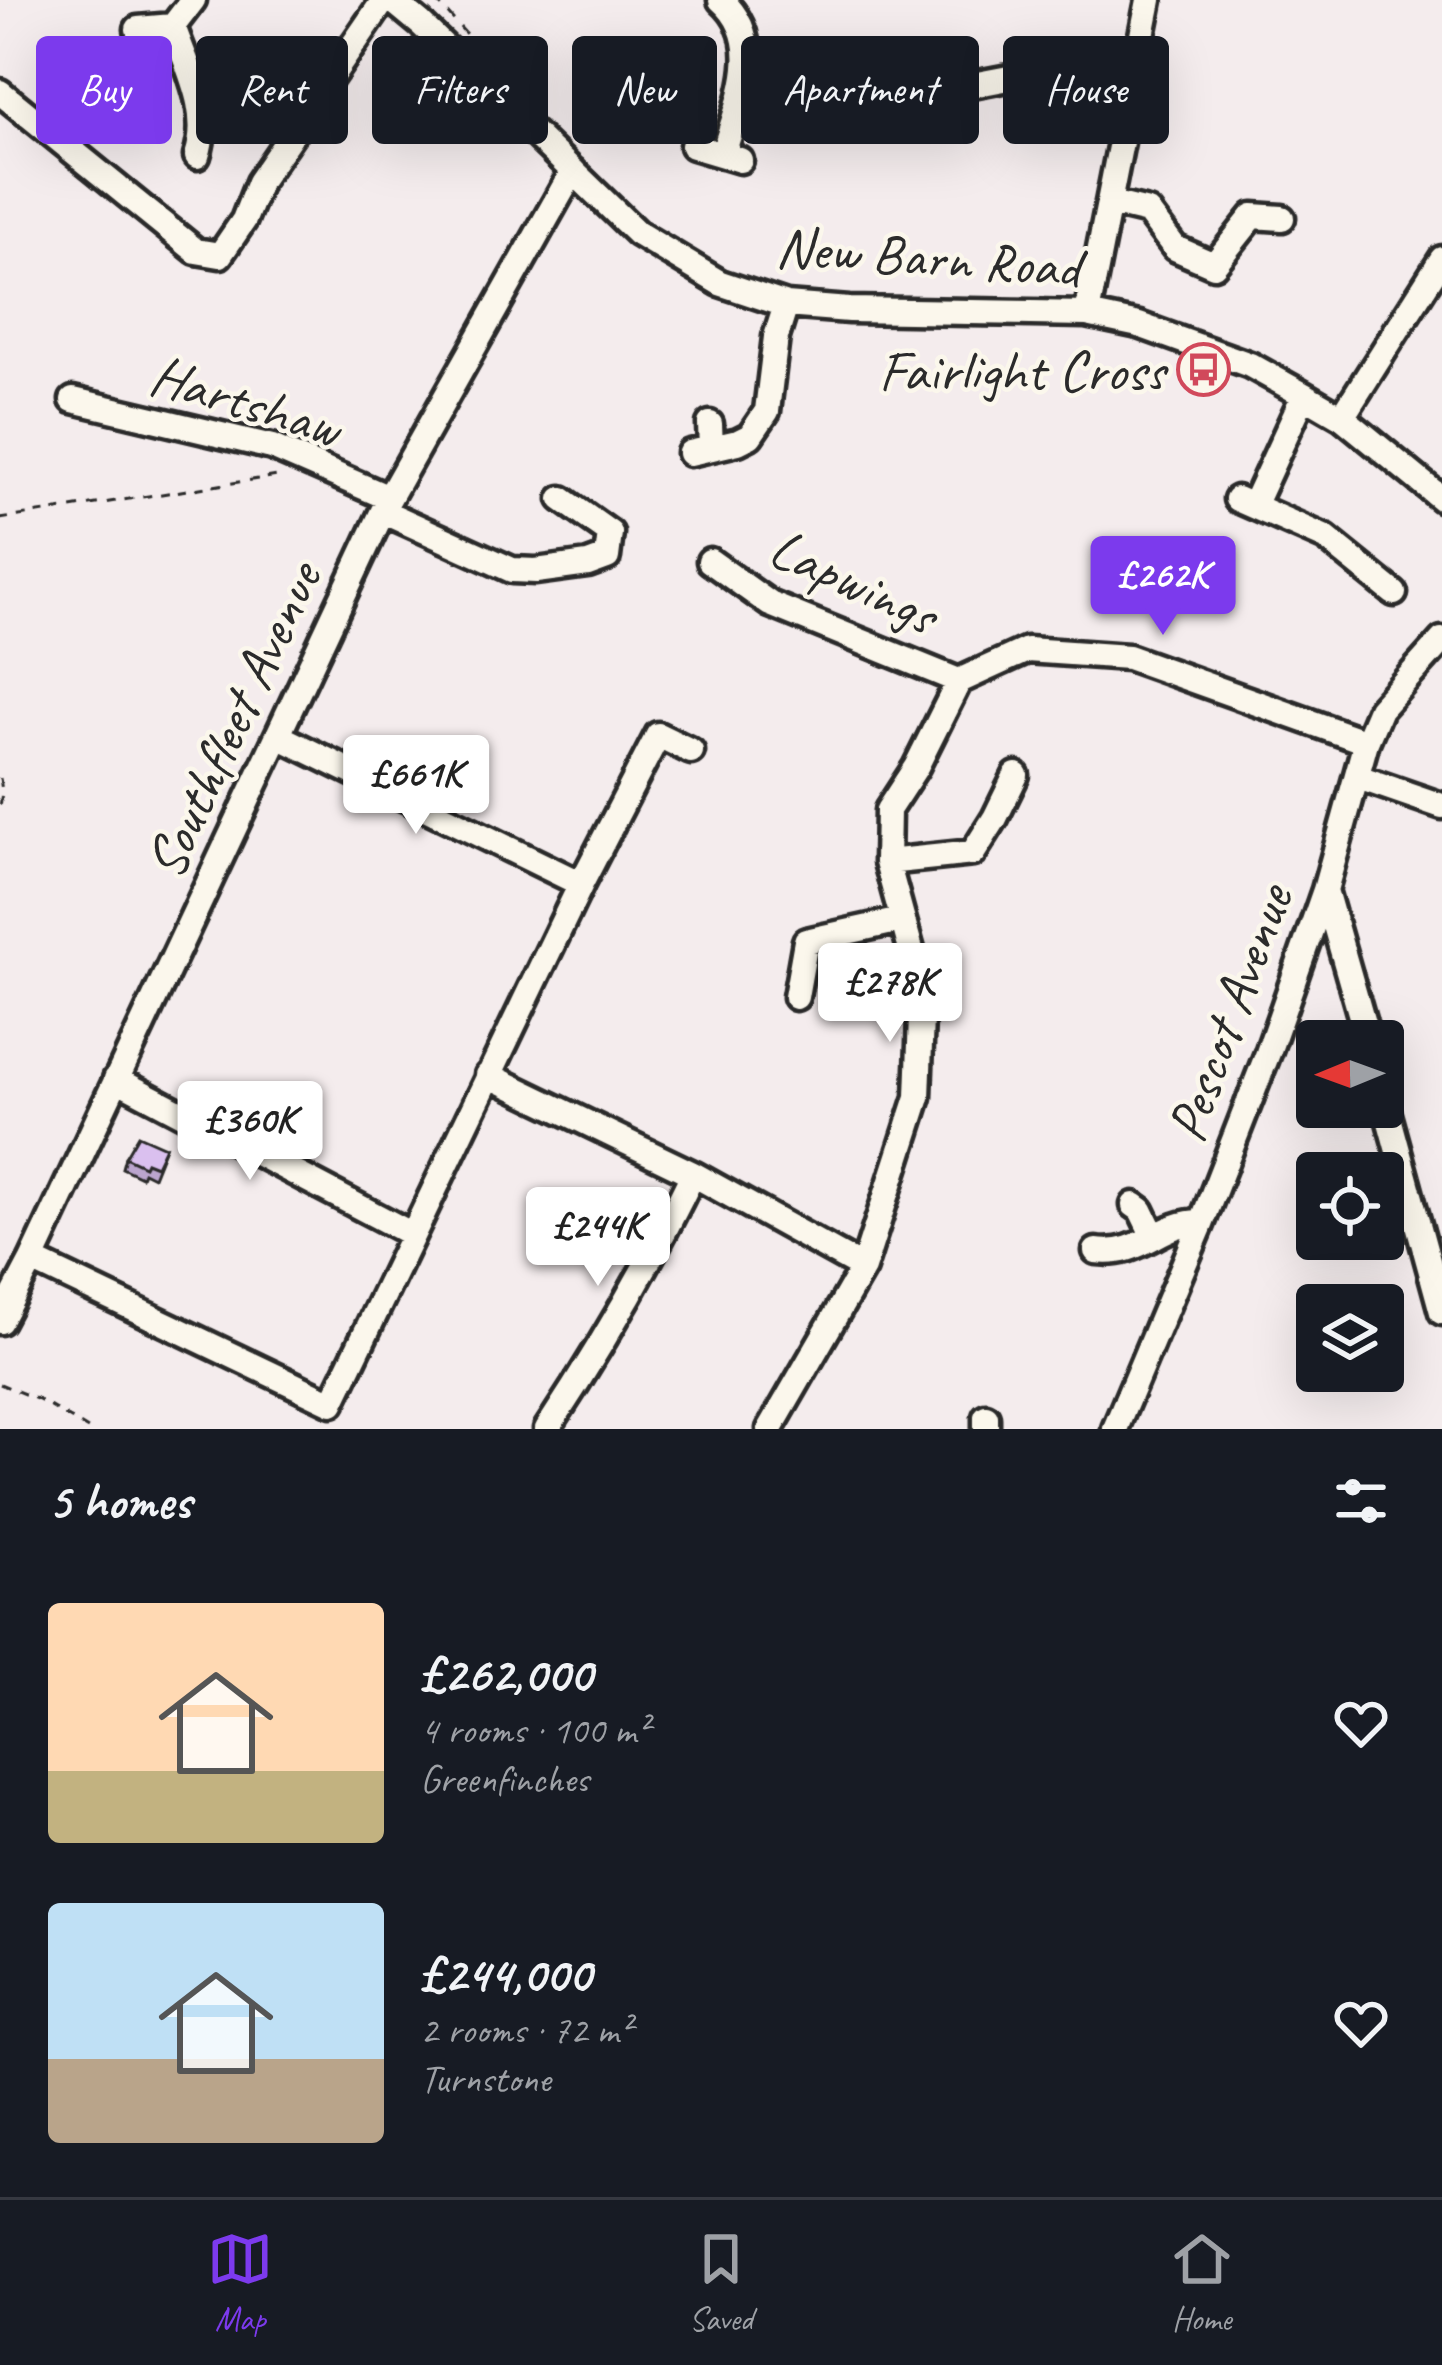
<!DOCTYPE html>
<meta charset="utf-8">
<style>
:root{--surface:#171b24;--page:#242831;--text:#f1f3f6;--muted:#9ea1a6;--line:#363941;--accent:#7c3aed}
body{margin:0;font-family:Caveat,sans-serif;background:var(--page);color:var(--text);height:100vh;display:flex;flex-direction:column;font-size:45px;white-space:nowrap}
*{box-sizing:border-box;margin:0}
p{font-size:39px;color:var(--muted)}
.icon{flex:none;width:66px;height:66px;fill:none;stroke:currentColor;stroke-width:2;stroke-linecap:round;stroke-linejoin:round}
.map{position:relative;height:1429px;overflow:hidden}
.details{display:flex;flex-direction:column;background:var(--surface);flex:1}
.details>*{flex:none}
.banner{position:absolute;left:36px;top:36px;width:1371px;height:108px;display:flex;gap:24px}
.needle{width:78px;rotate:269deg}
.buttons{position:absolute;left:1296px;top:1020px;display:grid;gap:24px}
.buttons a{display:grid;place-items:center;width:108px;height:108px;border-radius:12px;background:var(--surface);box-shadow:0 12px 48px #0002;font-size:60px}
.price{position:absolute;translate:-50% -102px;padding:0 27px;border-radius:12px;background:#fff;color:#222;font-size:39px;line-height:78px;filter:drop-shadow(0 3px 6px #0008)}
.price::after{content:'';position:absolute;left:50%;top:72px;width:36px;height:27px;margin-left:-18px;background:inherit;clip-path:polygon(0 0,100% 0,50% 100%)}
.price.on{background:var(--accent);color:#fff}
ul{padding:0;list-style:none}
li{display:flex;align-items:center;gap:36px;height:300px;padding:0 48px}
li span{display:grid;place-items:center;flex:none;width:336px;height:240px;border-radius:12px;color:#555}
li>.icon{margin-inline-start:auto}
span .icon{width:144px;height:144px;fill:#fffc;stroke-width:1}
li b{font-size:51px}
h2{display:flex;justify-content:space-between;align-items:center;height:144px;padding:0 48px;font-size:51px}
.chip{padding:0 42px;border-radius:12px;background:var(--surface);box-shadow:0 12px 48px #0002;font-size:42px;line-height:108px}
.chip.on{background:var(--accent);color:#fff}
.tabs{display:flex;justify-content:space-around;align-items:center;height:168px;border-top:3px solid var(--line);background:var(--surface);font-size:33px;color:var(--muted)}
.tabs a{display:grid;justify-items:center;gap:6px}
.tabs .on{color:var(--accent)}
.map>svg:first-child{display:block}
</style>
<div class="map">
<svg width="1442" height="1429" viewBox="0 0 1442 1429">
<rect width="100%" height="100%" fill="#f4eced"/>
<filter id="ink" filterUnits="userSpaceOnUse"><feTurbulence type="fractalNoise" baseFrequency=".00833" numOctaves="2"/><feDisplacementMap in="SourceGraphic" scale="24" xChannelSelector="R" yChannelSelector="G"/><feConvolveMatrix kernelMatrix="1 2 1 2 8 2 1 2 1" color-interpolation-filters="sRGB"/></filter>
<g filter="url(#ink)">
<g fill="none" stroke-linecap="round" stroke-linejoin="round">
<defs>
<path id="minor" d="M 392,0 L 421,24 L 637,233 L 720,283 L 786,305 L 849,310 L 1087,314 L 1139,325 L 1250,365 L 1304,395 L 1342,417 L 1442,499
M 721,0 C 769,42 737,104 723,155
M 173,26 C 187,67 212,112 197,156
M 138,29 L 173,26 L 193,0
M 967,86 L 1030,74 L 1130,96
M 0,92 L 196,251 L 220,255 L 244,220 L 259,182 L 384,0
M 693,146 L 740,160
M 1110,203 L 1148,212 L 1175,248 L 1214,265 L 1253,216 L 1282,218
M 1087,314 L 1149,0
M 73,400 L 272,447 L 389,498
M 1342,417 L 1442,259
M 710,424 L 711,448
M 690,453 L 738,442 L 750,436 L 767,411 L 776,337 L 786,305
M 1237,499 L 1326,538 L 1394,593
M 1253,506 L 1304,395
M 384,512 L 512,570 L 536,571 L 588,564 L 607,557 L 610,533 L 562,499
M 710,561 L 770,604 L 959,681
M 959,681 L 1027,650 L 1128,657 L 1366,742
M 278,736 L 581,884
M 1358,777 L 1442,806
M 887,862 L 973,853 L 995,818 L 1016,775
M 1325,890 L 1368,1041
M 796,997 L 806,941 L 901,920
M 488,1075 L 693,1174 L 863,1268
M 116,1079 L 411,1234
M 1383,1096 L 1442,1312
M 1134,1205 L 1141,1210 L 1154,1237
M 1096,1251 C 1143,1257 1158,1222 1202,1222
M 32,1260 L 332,1403 L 581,884 L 658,735 L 691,751
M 0,1321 L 32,1260 L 389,498 L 573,171
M 547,1429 C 601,1347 650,1263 693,1174
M 770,1429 L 863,1268 L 918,1097 L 922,990 L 887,862 L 888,810 L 916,767 L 959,681
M 986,1429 L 986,1417
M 1115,1429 L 1202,1222 L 1268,1053 L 1325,890 L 1366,742 L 1380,709 L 1442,640"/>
</defs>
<!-- minor casing -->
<use href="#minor" stroke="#2b2b2b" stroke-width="33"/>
<!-- path -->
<path stroke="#2b2b2b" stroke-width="3" stroke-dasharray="9 9" stroke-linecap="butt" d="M 436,0 L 482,52
M 0,519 L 284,475
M 0,778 L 2,791 L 0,808
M 0,1384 L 39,1400 L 88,1429"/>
<!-- minor -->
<use href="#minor" stroke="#fbf7ec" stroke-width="24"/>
</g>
<!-- wall -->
<path fill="#bba5ce" stroke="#2b2b2b" stroke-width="3" d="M 165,1147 L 153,1177 L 143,1172 L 141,1177 L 122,1168 L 125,1157 Z"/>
<!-- building -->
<path fill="#dac0ef" stroke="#2b2b2b" stroke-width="3" d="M 138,1135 L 165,1147 L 156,1166 L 146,1162 L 144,1166 L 125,1157 Z"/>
</g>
<!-- icons -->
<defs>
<symbol id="bus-ring" viewBox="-11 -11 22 22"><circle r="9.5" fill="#fbf7ec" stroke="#d1495b" stroke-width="1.5"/><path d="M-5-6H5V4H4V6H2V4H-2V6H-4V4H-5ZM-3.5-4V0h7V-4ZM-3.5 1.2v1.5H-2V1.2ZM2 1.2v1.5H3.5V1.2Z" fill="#d1495b"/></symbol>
</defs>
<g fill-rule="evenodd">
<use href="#bus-ring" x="1174" y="340" width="59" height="59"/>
</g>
<g text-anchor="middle" stroke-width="9" stroke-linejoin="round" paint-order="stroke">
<!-- street labels -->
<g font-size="57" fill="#2b2b2b" stroke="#fbf7ec">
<text transform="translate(928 256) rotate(4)" y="20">New Barn Road</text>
<text transform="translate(246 400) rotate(17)" y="20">Hartshaw</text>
<text transform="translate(854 580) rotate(25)" y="20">Lapwings</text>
<text transform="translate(232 720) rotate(-65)" y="20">Southfleet Avenue</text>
<text transform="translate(1228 1013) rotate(-70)" y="20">Pescot Avenue</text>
</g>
<!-- poi labels -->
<g font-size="57" fill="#2b2b2b" stroke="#fbf7ec" text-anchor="end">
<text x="1165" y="390">Fairlight Cross</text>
</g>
</g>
</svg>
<div class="buttons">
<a><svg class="needle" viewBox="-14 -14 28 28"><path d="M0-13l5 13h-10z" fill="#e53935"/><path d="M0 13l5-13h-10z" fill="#9ea1a6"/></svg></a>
<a><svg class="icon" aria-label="locate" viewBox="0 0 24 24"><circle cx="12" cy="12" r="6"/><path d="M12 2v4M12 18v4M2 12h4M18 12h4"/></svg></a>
<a><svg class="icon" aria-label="layers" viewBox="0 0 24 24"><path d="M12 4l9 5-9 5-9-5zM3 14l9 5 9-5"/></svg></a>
</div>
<b class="price on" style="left:1163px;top:638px">£262K</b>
<b class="price" style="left:416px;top:837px">£661K</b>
<b class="price" style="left:890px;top:1045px">£278K</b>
<b class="price" style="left:250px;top:1183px">£360K</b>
<b class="price" style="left:598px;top:1289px">£244K</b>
<div class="banner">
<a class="chip on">Buy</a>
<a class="chip">Rent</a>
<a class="chip">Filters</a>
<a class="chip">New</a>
<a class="chip">Apartment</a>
<a class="chip">House</a>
</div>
</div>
<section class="details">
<h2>5 homes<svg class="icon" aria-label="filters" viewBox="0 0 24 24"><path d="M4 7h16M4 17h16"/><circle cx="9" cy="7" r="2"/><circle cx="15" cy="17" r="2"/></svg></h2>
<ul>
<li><span style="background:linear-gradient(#ffd9b3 70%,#c2b280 0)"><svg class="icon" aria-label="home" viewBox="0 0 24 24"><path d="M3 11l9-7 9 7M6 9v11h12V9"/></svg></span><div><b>£262,000</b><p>4 rooms · 100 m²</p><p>Greenfinches</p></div><svg class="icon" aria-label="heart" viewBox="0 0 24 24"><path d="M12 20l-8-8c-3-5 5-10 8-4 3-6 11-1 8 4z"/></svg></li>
<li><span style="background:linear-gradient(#bfe0f5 65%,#b9a48a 0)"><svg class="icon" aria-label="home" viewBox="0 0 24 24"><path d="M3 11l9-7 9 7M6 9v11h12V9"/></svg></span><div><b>£244,000</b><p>2 rooms · 72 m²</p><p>Turnstone</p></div><svg class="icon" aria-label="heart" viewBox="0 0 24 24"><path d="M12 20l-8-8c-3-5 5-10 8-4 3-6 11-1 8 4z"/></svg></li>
</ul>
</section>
<nav class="tabs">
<a class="on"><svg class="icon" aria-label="map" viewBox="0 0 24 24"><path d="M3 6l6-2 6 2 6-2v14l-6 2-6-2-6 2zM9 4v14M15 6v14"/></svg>Map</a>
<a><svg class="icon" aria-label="saved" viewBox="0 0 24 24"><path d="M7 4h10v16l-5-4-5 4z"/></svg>Saved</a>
<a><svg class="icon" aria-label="home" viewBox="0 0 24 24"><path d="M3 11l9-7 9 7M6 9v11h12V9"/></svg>Home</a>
</nav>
